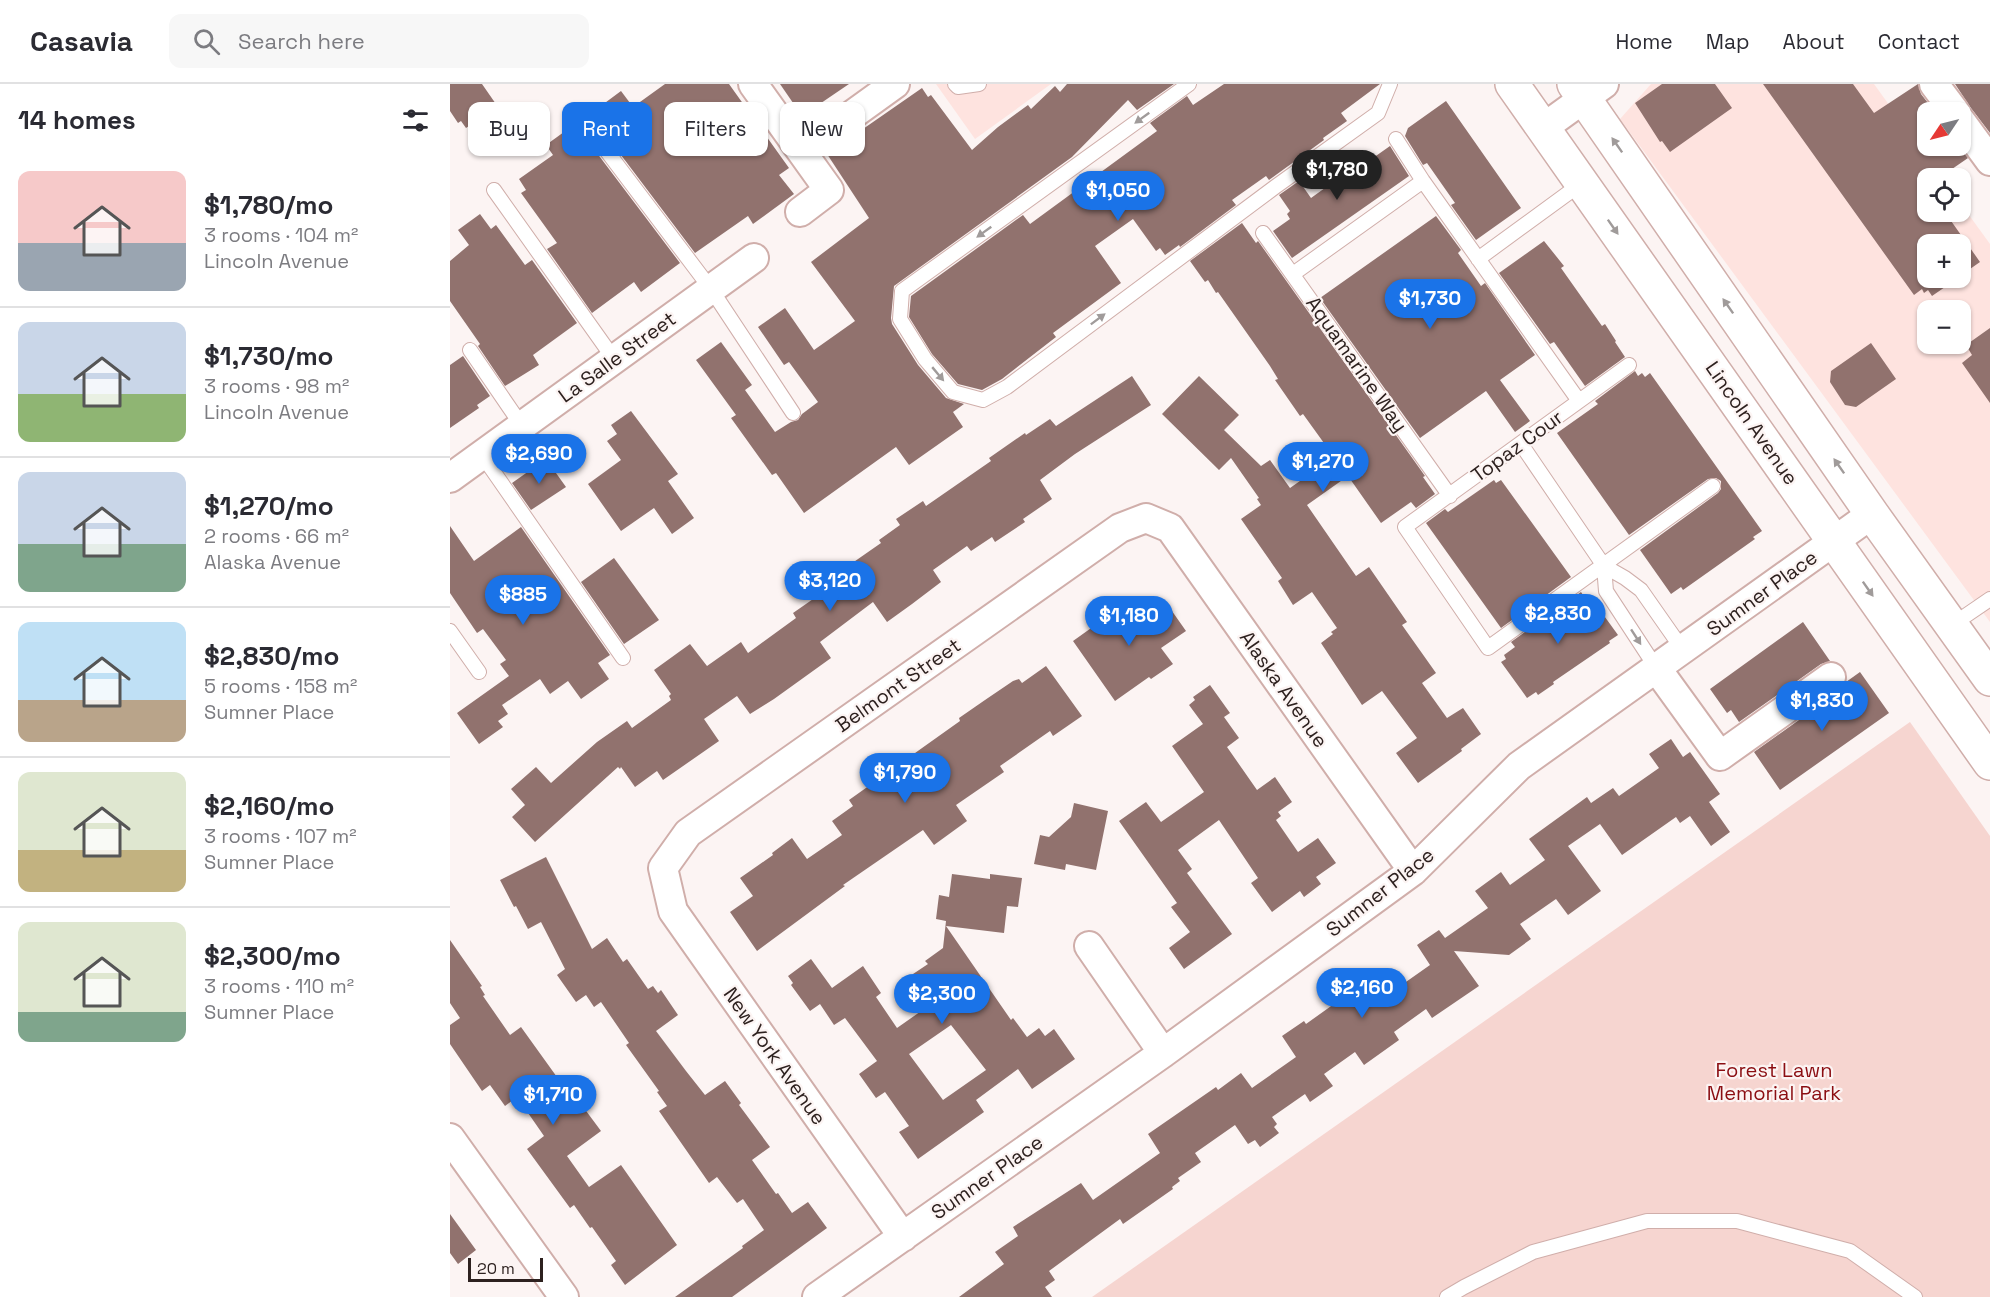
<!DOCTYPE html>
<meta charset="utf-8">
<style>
:root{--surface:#fff;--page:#f7f7f7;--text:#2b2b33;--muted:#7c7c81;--line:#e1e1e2;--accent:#1a73e8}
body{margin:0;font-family:"Space Grotesk",sans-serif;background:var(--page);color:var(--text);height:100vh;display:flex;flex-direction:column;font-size:22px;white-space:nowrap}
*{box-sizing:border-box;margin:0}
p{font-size:20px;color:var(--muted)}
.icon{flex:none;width:33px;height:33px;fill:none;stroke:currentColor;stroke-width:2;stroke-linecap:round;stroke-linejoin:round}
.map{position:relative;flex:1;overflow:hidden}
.details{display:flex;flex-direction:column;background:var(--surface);width:450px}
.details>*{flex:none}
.banner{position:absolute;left:18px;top:18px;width:570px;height:54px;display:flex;gap:12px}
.needle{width:39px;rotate:235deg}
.buttons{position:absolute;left:1467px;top:18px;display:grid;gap:12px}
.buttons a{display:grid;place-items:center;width:54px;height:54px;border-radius:12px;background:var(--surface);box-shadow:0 2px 4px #0004;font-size:30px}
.scale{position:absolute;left:18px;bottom:15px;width:75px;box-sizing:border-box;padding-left:6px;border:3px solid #2d211f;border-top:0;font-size:16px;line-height:21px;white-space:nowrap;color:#2d211f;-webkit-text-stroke:4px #fcf4f3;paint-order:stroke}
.price{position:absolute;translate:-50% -51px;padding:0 14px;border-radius:21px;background:var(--accent);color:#fff;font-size:20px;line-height:39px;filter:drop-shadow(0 2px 3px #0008)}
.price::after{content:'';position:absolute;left:50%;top:36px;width:18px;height:14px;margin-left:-9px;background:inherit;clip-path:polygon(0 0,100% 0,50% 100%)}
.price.selected{background:#222;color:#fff}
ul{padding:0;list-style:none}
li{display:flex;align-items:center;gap:18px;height:150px;padding:0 18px}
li+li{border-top:2px solid var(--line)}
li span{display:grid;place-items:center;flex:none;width:168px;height:120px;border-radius:12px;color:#555}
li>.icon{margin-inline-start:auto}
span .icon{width:72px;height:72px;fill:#fffc;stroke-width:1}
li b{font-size:26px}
h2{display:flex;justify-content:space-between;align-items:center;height:72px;padding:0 18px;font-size:26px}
.pill{padding:0 21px;border-radius:12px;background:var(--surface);box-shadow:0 2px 4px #0004;font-size:21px;line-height:54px}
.pill.selected{background:var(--accent);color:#fff}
header{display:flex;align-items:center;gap:36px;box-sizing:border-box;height:84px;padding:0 30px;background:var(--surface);border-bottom:2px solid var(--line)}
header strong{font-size:28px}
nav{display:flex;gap:33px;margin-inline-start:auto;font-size:21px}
.search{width:420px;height:54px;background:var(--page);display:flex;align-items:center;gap:15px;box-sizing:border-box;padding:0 21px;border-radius:12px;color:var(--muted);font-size:22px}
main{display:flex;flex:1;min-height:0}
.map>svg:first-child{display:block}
</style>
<header>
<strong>Casavia</strong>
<div class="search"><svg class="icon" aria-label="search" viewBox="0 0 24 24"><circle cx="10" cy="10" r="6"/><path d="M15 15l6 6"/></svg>Search here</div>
<nav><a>Home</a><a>Map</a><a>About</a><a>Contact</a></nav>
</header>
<main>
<section class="details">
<h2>14 homes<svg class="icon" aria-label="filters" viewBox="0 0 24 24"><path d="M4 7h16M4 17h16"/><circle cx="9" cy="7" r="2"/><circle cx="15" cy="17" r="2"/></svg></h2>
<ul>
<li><span style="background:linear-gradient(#f6c9c9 60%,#9aa5b1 0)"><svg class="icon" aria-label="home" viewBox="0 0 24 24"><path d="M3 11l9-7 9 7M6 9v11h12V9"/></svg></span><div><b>$1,780/mo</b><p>3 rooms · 104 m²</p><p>Lincoln Avenue</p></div></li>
<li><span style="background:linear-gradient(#c9d6e8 60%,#8fb573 0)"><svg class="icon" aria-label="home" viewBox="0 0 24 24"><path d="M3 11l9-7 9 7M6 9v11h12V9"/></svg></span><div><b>$1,730/mo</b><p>3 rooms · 98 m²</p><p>Lincoln Avenue</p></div></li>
<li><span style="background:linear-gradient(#c9d6e8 60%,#7fa58c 0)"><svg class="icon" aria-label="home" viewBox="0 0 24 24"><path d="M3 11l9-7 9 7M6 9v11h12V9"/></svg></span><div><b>$1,270/mo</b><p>2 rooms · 66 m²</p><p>Alaska Avenue</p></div></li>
<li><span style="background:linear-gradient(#bfe0f5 65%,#b9a48a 0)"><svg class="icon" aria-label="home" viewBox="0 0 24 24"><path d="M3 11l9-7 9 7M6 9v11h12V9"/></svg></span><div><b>$2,830/mo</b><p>5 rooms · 158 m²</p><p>Sumner Place</p></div></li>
<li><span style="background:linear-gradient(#dfe7d0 65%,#c2b280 0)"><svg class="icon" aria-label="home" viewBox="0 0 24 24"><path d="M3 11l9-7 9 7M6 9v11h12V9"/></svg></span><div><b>$2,160/mo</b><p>3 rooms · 107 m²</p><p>Sumner Place</p></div></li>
<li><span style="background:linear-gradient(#dfe7d0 75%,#7fa58c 0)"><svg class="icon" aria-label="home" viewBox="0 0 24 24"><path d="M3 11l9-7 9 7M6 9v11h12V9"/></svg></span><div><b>$2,300/mo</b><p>3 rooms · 110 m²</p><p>Sumner Place</p></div></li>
</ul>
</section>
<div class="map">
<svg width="1540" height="1213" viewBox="0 0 1540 1213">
<rect width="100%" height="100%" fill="#fcf4f3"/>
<!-- built -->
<path fill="#fee3df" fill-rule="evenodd" d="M 486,0 L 601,0 L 525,55 Z
M 1201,0 L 1424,0 L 1492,94 L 1478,94 L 1478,128 L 1510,128 L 1511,120 L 1540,160 L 1540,538 L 1170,35 ZM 1478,160 L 1510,160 L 1510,194 L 1478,194 ZM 1478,226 L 1510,226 L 1510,260 L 1478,260 Z"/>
<!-- green -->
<path fill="#f6d5d0" d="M 1460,638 L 1540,752 L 1540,1213 L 642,1213 Z"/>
<!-- building -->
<path fill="#91726e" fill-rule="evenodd" d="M 0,0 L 32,0 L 48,23 L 16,44 L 11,37 L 8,39 L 0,27 Z
M 215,0 L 279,0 L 339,84 L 329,91 L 344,110 L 303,140 L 298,132 L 245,169 L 140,30 L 171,7 L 183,23 Z
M 330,0 L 399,0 L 352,32 Z
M 617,0 L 724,0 L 687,26 L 678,16 L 622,73 L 444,202 L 441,234 L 442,240 L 468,281 L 496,314 L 514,320 L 503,328 L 513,343 L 459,381 L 446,363 L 354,429 L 326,389 L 322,391 L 281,334 L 286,331 L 246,276 L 271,258 L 302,301 L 295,306 L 325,348 L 341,338 L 348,336 L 352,330 L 368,318 L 339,278 L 334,281 L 308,243 L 335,224 L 364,266 L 405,237 L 361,178 L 419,134 L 377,70 L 472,4 L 478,13 L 481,11 L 522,66 L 548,43 L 578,21 L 581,25 L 605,2 L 610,8 Z
M 774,0 L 930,0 L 891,29 L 897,37 L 873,54 L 874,56 L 819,96 L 816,92 L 782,116 L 786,121 L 730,163 L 729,161 L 715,171 L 710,164 L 706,167 L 683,135 L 645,162 L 671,199 L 603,249 L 606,253 L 552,295 L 532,306 L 508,300 L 482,270 L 459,233 L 461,212 L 573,131 L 580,140 L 707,47 L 700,39 L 737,12 L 743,21 Z
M 1212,0 L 1265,0 L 1282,24 L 1220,68 L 1212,57 L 1210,58 L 1185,19 Z
M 1313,0 L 1403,0 L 1424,29 L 1468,0 L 1471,10 L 1485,28 L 1478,28 L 1478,62 L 1508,62 L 1518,74 L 1489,94 L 1478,94 L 1478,102 L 1472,106 L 1478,113 L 1478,128 L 1488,128 L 1495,137 L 1499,134 L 1530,178 L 1510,192 L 1510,160 L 1478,160 L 1478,194 L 1508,194 L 1482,212 L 1478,206 L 1474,209 L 1472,205 L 1464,211 Z
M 1505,0 L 1540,0 L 1540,49 L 1521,24 Z
M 996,17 L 1071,124 L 1026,156 L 1001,121 L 1005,119 L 977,79 L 973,81 L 955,52 L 958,44 Z
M 125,40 L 230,179 L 191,208 L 184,198 L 142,229 L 97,165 L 107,159 L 71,109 L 76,106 L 69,95 L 103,71 L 96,61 Z
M 940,62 L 959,92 L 842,174 L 823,147 L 840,135 L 837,130 L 840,127 L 829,111 L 849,97 L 861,114 L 921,71 L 923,74 Z
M 30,130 L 41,145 L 46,141 L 75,181 L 82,176 L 127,239 L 83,271 L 89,281 L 55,302 L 28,262 L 30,260 L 0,217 L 0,177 L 19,161 L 8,146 Z
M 986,132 L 1011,166 L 1008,169 L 1031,202 L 1035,199 L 1085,271 L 1050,296 L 1080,337 L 1065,348 L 1036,307 L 970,354 L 870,214 Z
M 792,139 L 806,159 L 808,157 L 975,392 L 973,393 L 985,410 L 966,424 L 961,418 L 931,439 L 898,392 L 857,421 L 906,492 L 919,483 L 957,538 L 952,541 L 986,589 L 972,599 L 997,634 L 1013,624 L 1031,650 L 1011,665 L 1012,667 L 968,699 L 946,669 L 967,654 L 932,607 L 912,621 L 871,559 L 883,550 L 881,548 L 887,544 L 862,508 L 843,521 L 828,497 L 832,494 L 791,435 L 811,421 L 807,415 L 809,414 L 781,374 L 769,386 L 712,330 L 749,292 L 789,331 L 774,346 L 811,382 L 820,376 L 840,404 L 884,373 L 853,330 L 850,332 L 825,296 L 828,295 L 820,282 L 768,208 L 766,209 L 758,196 L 755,198 L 740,177 Z
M 1094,157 L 1114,182 L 1111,184 L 1152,242 L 1155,240 L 1166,257 L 1165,258 L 1175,273 L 1135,302 L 1104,258 L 1100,260 L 1049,189 Z
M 1540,244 L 1540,319 L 1512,279 L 1522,271 L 1516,261 Z
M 1421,259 L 1446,295 L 1406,323 L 1395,321 L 1380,298 L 1381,287 Z
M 13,272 L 40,312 L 27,321 L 29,324 L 0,344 L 0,281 Z
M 1185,287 L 1188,292 L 1192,289 L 1195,293 L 1200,289 L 1312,447 L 1303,453 L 1305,455 L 1233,506 L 1231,503 L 1221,510 L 1190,466 L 1268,409 L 1271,405 L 1271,397 L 1266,394 L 1258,395 L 1179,451 L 1107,349 L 1148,320 L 1145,317 Z
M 682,292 L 701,321 L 625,370 L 590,396 L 602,415 L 573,435 L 575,438 L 545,458 L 542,453 L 521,467 L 517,462 L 483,486 L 491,498 L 462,520 L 437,538 L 423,518 L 370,558 L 381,574 L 324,615 L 300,630 L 287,612 L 254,635 L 269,657 L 213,696 L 207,687 L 185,703 L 171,683 L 170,685 L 168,683 L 85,758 L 62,733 L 75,721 L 61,705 L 86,683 L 101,699 L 147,658 L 177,637 L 182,644 L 221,616 L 219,612 L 221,610 L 204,586 L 240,560 L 257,582 L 291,558 L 298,569 L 346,534 L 343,529 L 402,488 L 398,482 L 431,459 L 429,456 L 450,441 L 446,435 L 473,417 L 476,422 L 541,377 L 539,374 L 575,349 L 576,351 L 600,335 L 606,342 Z
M 181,327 L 228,390 L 218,397 L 244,434 L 222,450 L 204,424 L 171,447 L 138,400 L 171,376 L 157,357 L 167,350 L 161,341 Z
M 96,375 L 116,403 L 81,426 L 62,399 Z
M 1044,396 L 1046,399 L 1051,396 L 1121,493 L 1051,544 L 976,439 L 995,425 L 998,428 Z
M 0,442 L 24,477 L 71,443 L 160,571 L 148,579 L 159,595 L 131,615 L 118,597 L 100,610 L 90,595 L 52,621 L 58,630 L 48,637 L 53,643 L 29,660 L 7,629 L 59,592 L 50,580 L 56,576 L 33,545 L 27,549 L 0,509 Z
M 164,474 L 209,536 L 174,560 L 131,498 Z
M 1131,508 L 1135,514 L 1139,511 L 1168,551 L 1159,557 L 1160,559 L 1103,598 L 1104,600 L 1088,611 L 1086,608 L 1077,614 L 1051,578 L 1056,575 L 1054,571 L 1065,563 L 1061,558 Z
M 679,517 L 693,537 L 717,520 L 736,547 L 711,564 L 723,580 L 701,595 L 699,593 L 665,617 L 623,557 Z
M 1353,538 L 1380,577 L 1371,580 L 1289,638 L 1281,626 L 1277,629 L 1260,605 Z
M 596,582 L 632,632 L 603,652 L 600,647 L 550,682 L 554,688 L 506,721 L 517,737 L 484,761 L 473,746 L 393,801 L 395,802 L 307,867 L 280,828 L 303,812 L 290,794 L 323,771 L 322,769 L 342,754 L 357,775 L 392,751 L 382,737 L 403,722 L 399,716 L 510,637 L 509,634 L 535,616 L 563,597 L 569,595 L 572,599 Z
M 1410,588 L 1439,629 L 1330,706 L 1304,668 L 1391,606 L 1396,598 Z
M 760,601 L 780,629 L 774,633 L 789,654 L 777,663 L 807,706 L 825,693 L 842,718 L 828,728 L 831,732 L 826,736 L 848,768 L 868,754 L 886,779 L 866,793 L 871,800 L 854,813 L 850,807 L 822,828 L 801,799 L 808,794 L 769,736 L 728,766 L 742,785 L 737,789 L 782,850 L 734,885 L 719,864 L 740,848 L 721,823 L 727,819 L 669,737 L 696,718 L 711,738 L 754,708 L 722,662 L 753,640 L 739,621 L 745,616 L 743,613 Z
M 1221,655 L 1233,673 L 1240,668 L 1270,710 L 1259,718 L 1280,748 L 1261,762 L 1240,732 L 1230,739 L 1226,733 L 1172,771 L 1150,740 L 1118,762 L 1151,807 L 1118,831 L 1106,815 L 1070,840 L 1081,855 L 1059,871 L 1004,867 L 1029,902 L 982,934 L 976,925 L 944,948 L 949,956 L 914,981 L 905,968 L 874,990 L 883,1002 L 860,1018 L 855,1010 L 822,1033 L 827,1040 L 824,1043 L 829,1049 L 810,1063 L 805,1056 L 798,1060 L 785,1041 L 745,1069 L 751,1078 L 728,1094 L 730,1097 L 722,1103 L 723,1105 L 673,1140 L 670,1135 L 599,1187 L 605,1196 L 595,1203 L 602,1213 L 509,1213 L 554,1180 L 545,1168 L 568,1152 L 563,1143 L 631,1099 L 643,1116 L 710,1069 L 698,1050 L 766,1003 L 768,1006 L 791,989 L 802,1004 L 846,973 L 832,952 L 854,937 L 856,940 L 898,910 L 911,927 L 934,910 L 936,912 L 980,881 L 967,861 L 989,846 L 995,854 L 1038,824 L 1025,807 L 1051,788 L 1060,801 L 1095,776 L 1079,755 L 1137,713 L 1141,719 L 1163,704 L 1169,712 L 1209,684 L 1199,670 Z
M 624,719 L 658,727 L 646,786 L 616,780 L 615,786 L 584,780 L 590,751 L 599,753 L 621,733 Z
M 96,773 L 142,865 L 157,854 L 173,878 L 177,875 L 198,905 L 203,902 L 208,909 L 211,906 L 228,931 L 206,947 L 236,987 L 255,1011 L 275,997 L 291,1019 L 289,1021 L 320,1063 L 302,1076 L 326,1110 L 328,1109 L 342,1129 L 358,1118 L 377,1144 L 282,1213 L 225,1213 L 293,1164 L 292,1162 L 314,1146 L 293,1115 L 287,1119 L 267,1093 L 259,1099 L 209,1027 L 217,1022 L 207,1008 L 209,1007 L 176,961 L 179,959 L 151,918 L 144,923 L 136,911 L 126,918 L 107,891 L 115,885 L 91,838 L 78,845 L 66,822 L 64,823 L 50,796 Z
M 502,790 L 540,795 L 540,790 L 572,794 L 568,823 L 557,822 L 554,849 L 496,842 L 561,936 L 563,934 L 577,953 L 589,944 L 595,952 L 604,945 L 625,975 L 582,1005 L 568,985 L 526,1016 L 534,1028 L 468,1075 L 449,1048 L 459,1042 L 435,1008 L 426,1014 L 409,990 L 427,977 L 395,934 L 384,941 L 370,920 L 360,927 L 341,901 L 343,899 L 338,892 L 361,875 L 382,904 L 413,882 L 431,909 L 426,913 L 447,944 L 484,918 L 463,890 L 478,880 L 475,877 L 493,864 L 496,837 L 486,835 L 489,811 L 499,813 ZM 501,941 L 536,986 L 493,1016 L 459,970 Z
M 0,856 L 32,902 L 30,903 L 35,911 L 33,912 L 60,951 L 71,943 L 122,1014 L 125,1012 L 151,1047 L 117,1072 L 139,1103 L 171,1081 L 227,1161 L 175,1201 L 161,1181 L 166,1177 L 142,1143 L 140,1144 L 124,1121 L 120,1124 L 77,1065 L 94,1052 L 67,1013 L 55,1022 L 40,1001 L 32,1007 L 0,960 L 0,941 L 10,934 L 0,919 Z
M 0,1130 L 26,1166 L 8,1180 L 0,1169 Z"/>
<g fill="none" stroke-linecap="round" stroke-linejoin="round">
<defs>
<path id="service" d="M 505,0 L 508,3 L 529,0
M 739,0 L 452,207 L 450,235 L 475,275 L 503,308 L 533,316 L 557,303 L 825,103 L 928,29 L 940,0
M 131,33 L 261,205 L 343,329
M 946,55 L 973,97 L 1129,317
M 44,106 L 164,275
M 813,149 L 1000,412
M 1028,175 L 1132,99
M 843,190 L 973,97
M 20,266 L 72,342
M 1179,281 L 955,443 L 1038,564 L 1263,402
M 1071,360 L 1154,482 L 1175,494 L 1191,506 L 1233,566
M 32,371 L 173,574
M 1154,482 L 1156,507 L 1207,585
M 1502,541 L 1540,515
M 0,547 L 29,588
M 997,1213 L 1014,1203 L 1083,1168 L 1197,1137 L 1287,1137 L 1400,1167 L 1465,1213"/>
<path id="minor" d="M 303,0 L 379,106 L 350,128
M 1484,0 L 1505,28
M 1510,36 L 1540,77
M 1093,44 L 1154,0
M 352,67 L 445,0
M 0,394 L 304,174
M 1207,585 L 1270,672 L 1381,593
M 639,862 L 713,969
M 0,1054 L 114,1213
M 453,1153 L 223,827 L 213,784 L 238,749 L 670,444 L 696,434 L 720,444 L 963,787
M 367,1213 L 713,969 L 963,787 L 1069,682 L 1422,430"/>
<path id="primary" d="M 1062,0 L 1540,679
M 1124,0 L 1422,430 L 1540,595"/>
</defs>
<!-- service casing -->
<use href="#service" stroke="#d0aeaa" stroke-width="16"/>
<!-- minor casing -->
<use href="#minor" stroke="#d0aeaa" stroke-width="32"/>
<!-- primary casing -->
<use href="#primary" stroke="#d0aeaa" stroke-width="36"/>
<!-- service -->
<use href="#service" stroke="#fff" stroke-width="14"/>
<!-- minor -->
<use href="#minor" stroke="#fff" stroke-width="28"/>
<!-- primary -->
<use href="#primary" stroke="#fff" stroke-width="33"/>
</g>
<!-- one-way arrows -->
<defs><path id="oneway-solid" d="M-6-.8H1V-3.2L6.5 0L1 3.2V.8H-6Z" transform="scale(1.5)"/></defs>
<g fill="#a09b9a">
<use href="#oneway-solid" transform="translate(692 34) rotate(144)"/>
<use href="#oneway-solid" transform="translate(1167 61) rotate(-125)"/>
<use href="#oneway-solid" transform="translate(1163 143) rotate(55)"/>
<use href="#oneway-solid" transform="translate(534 148) rotate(144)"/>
<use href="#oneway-solid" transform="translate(1278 222) rotate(-125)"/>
<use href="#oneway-solid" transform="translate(648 235) rotate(-37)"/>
<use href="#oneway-solid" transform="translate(488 290) rotate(50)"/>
<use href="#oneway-solid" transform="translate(1389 382) rotate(-125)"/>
<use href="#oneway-solid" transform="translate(1418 505) rotate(55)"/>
<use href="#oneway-solid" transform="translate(1186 553) rotate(57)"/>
</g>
<g text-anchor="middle" stroke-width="4.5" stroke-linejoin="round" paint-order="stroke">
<!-- street labels -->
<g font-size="20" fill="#2d211f" stroke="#fcf4f3">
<text transform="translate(167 273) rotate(-36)" y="7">La Salle Street</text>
<text transform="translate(907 280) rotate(55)" y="7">Aquamarine Way</text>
<text transform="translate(1302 339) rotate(55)" y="7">Lincoln Avenue</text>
<text transform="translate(1067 362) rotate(-36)" y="7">Topaz Cour</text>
<text transform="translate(1312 509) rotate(-36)" y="7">Sumner Place</text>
<text transform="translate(448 601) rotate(-35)" y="7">Belmont Street</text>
<text transform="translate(834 605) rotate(55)" y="7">Alaska Avenue</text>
<text transform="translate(930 808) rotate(-38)" y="7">Sumner Place</text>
<text transform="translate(325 972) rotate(55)" y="7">New York Avenue</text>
<text transform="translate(537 1093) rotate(-35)" y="7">Sumner Place</text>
</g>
<!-- park labels -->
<g font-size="20" fill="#8b0e12" stroke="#fcf4f3">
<text x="1324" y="993">Forest Lawn<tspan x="1324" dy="23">Memorial Park</tspan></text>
</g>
</g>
</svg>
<div class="buttons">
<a><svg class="needle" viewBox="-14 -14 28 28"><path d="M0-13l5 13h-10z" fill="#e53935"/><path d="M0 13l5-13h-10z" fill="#7c7c81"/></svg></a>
<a><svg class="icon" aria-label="locate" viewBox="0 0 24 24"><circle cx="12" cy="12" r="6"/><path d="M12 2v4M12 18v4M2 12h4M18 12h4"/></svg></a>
<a>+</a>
<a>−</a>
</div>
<div class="scale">20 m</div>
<b class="price selected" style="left:887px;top:117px">$1,780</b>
<b class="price" style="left:668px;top:138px">$1,050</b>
<b class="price" style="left:980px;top:246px">$1,730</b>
<b class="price" style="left:89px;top:401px">$2,690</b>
<b class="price" style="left:873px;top:409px">$1,270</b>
<b class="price" style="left:380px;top:528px">$3,120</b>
<b class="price" style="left:73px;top:542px">$885</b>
<b class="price" style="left:1108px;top:561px">$2,830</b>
<b class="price" style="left:679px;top:563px">$1,180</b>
<b class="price" style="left:1372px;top:648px">$1,830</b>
<b class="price" style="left:455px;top:720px">$1,790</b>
<b class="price" style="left:912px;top:935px">$2,160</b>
<b class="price" style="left:492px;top:941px">$2,300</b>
<b class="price" style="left:103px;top:1042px">$1,710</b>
<div class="banner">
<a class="pill">Buy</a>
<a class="pill selected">Rent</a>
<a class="pill">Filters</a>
<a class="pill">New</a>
</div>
</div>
</main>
